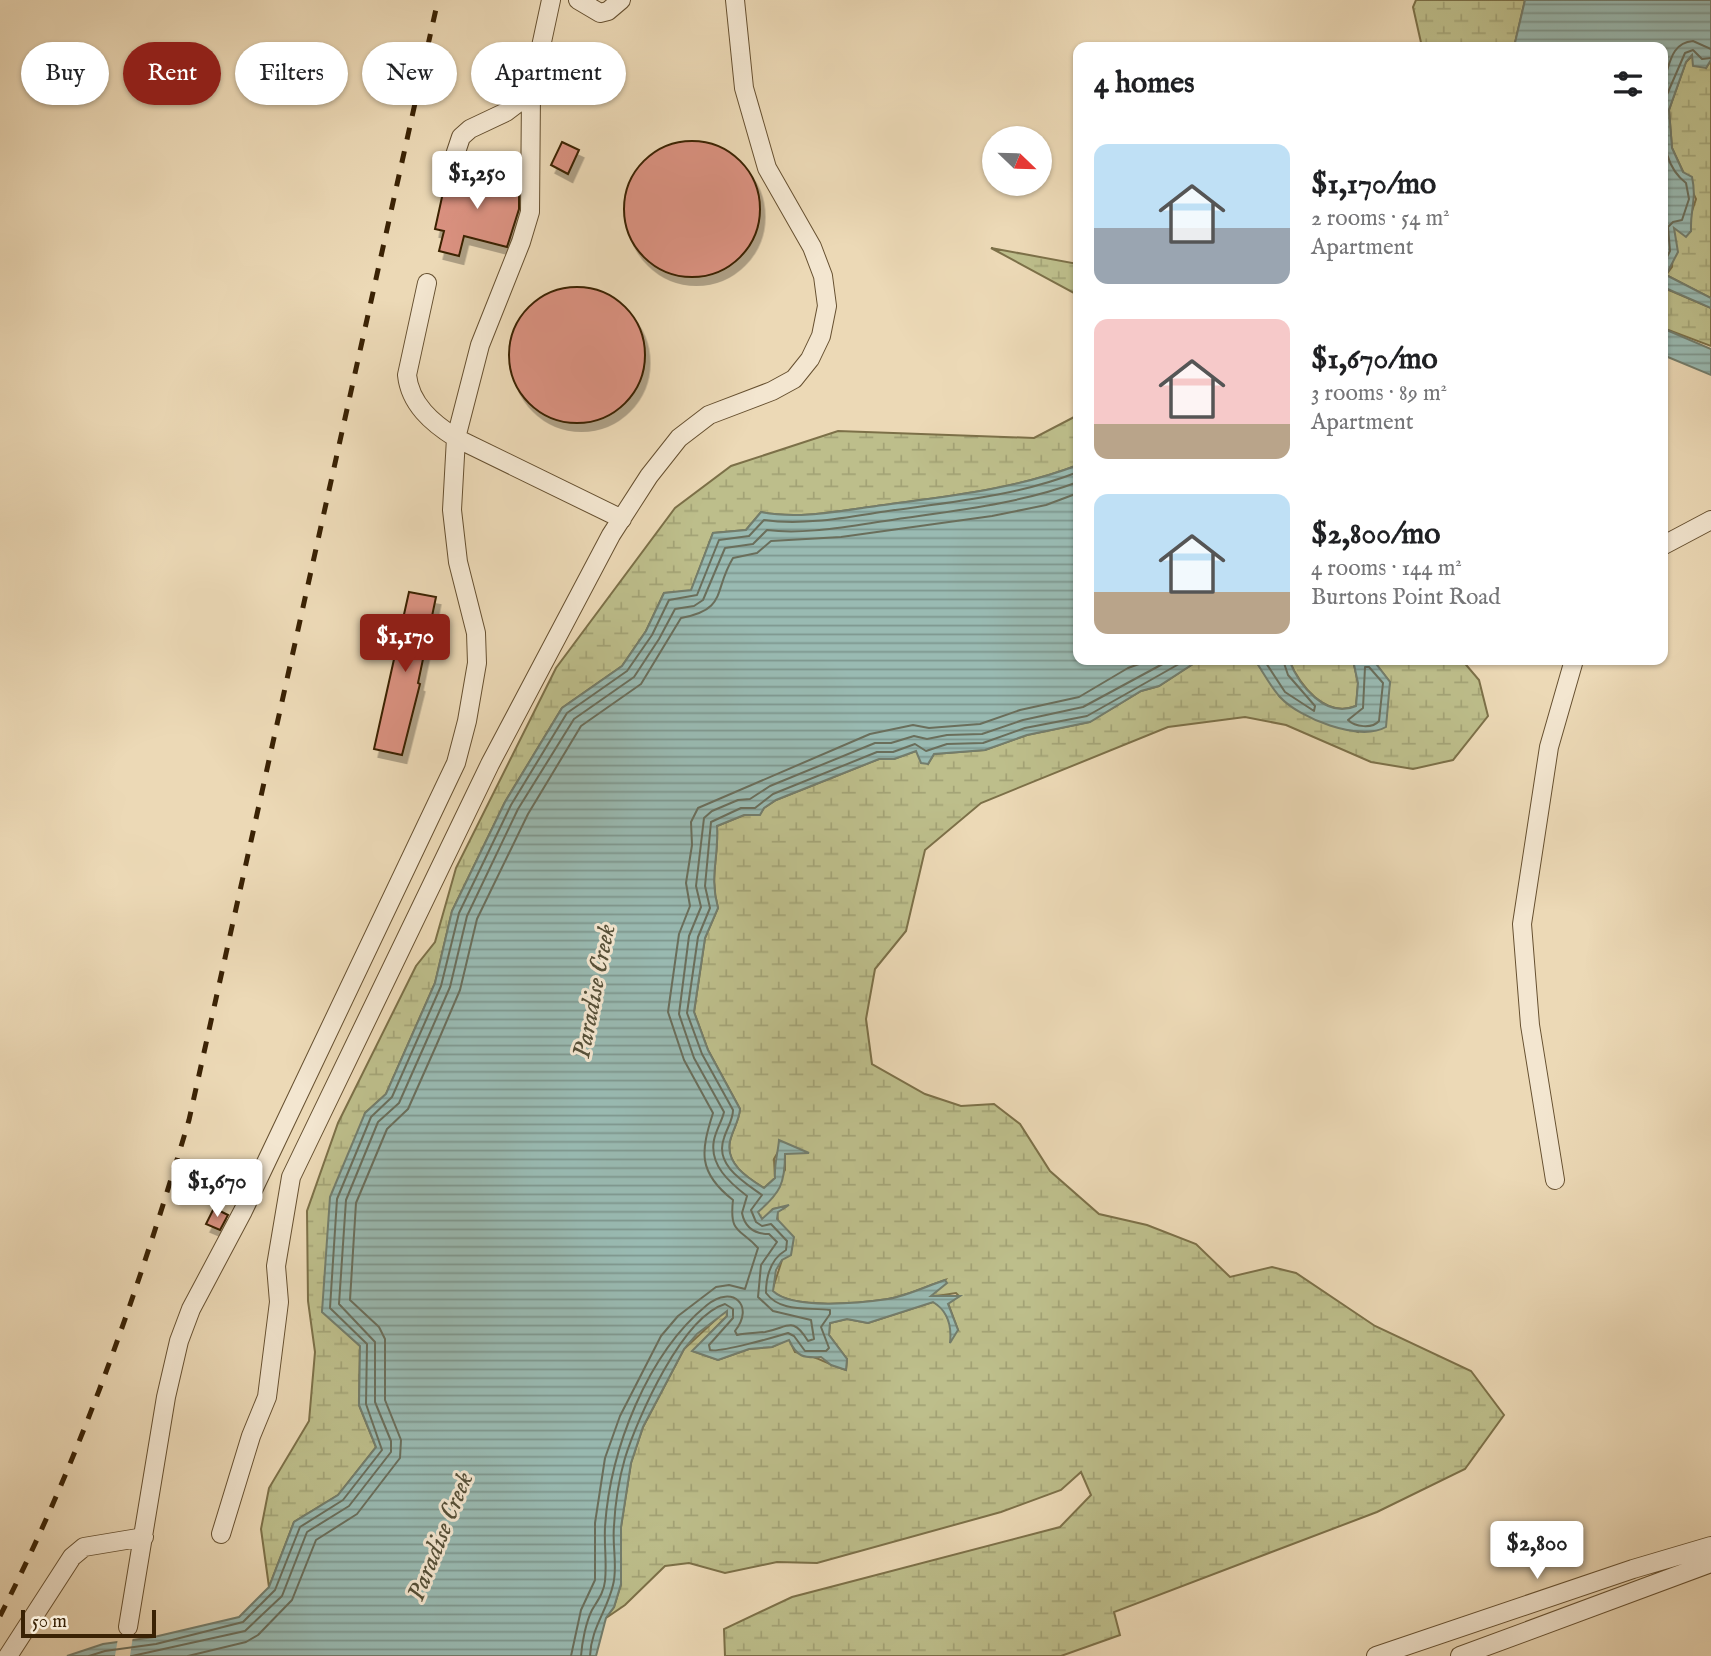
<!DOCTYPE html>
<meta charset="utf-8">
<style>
:root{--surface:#fff;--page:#f2f2f2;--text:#202124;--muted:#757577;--accent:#8f2418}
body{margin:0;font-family:"IM FELL English",serif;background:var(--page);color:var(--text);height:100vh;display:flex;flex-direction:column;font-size:26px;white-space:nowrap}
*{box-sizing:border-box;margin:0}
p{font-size:23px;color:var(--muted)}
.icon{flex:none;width:38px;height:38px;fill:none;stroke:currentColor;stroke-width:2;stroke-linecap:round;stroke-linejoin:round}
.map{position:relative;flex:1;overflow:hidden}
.drawer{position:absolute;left:1073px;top:42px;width:595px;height:623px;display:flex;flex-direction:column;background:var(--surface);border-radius:14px;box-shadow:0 2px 5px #0004}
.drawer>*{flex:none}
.hud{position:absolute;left:21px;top:42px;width:665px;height:63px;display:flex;gap:14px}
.needle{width:46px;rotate:113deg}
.fabs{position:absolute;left:982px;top:126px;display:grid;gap:14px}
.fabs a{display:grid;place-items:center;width:70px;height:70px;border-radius:50%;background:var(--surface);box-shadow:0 2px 5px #0004;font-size:35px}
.scale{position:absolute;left:21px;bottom:18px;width:135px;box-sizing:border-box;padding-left:7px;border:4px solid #3a2204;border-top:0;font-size:19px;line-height:24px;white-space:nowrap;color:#3a2204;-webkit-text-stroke:5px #f3e6d0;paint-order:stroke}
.price{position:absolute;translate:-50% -60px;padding:0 16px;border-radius:7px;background:#fff;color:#222;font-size:23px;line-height:46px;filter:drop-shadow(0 2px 4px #0008)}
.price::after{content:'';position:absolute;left:50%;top:42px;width:21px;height:16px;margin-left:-10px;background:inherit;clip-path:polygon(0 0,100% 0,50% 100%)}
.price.current{background:var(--accent);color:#fff}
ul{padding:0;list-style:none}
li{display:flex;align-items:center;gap:21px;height:175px;padding:0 21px}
li span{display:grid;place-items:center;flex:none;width:196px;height:140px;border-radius:14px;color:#555}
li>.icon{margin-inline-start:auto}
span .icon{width:84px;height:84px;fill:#fffc;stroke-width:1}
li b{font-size:30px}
h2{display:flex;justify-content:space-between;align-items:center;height:84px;padding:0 21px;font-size:30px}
.pill{padding:0 24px;border-radius:32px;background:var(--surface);box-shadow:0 2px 5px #0004;font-size:24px;line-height:63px}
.pill.current{background:var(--accent);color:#fff}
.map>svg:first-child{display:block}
</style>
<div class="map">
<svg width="1711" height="1656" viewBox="0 0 1711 1656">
<defs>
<pattern id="wetland-marsh" width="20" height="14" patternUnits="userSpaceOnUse" patternTransform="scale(1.75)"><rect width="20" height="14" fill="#bdbe8b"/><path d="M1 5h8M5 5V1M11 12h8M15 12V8" fill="none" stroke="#a3a376"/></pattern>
<pattern id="water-rules" width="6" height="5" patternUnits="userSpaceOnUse" patternTransform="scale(1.75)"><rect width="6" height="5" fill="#99bab2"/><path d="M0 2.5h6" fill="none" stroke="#7e978f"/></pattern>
<filter id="shadow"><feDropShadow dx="4.5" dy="8" stdDeviation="0" flood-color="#0004"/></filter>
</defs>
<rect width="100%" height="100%" fill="#ecd9b6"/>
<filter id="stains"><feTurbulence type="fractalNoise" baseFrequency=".00286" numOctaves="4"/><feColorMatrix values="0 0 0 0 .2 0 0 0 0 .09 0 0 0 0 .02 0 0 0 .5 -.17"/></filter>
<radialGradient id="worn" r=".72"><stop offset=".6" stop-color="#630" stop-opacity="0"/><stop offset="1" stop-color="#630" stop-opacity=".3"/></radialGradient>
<!-- wetland -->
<path fill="url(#wetland-marsh)" stroke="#7c7048" stroke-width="2" d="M 1416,0 L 1525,0 L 1514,47 L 1422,47 L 1413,7 Z
M 1693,55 L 1706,68 L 1711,60 L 1711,298 L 1666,275 L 1672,267 L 1674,227 L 1686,236 L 1691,231 L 1690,217 L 1696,199 L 1672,148 L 1669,110 L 1686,62 Z
M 991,248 L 1078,264 L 1078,296 L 1076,294 Z
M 1662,287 L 1711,308 L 1711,346 L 1663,328 Z
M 1078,415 L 1078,465 C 1016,489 950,496 884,505 C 844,510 800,520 761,512 L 746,530 L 713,533 L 691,591 L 664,593 L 646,631 L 622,666 L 562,708 L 505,802 L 452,911 L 435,983 L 386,1094 L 365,1113 L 322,1311 L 360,1346 L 359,1405 L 376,1447 L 338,1495 L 294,1522 L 269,1587 L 261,1529 L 269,1488 L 309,1421 L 315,1352 L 308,1301 L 307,1211 L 338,1123 L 416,966 L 435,942 L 456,868 L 556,668 L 675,508 L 731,466 L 838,431 L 1034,438 Z
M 1199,660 L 1255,660 L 1280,697 L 1358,732 L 1388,692 L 1390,682 L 1373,660 L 1462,660 L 1479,680 L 1488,716 L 1453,760 L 1413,769 L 1371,762 L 1286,725 L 1245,717 L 1168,727 L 981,803 L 925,850 L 906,931 L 875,969 L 866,1019 L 872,1064 L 925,1094 L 961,1106 L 994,1104 L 1020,1124 L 1050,1171 L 1099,1214 L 1147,1225 L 1196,1244 L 1230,1277 L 1272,1267 L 1296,1273 L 1375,1326 L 1471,1371 L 1504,1415 L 1465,1469 L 1377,1512 L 1114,1612 L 1120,1635 L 1061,1656 L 725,1656 L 724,1629 L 792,1597 L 1060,1527 L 1091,1495 L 1081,1472 L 1061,1490 L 1001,1512 L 817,1563 L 777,1562 L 725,1573 L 689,1563 L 665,1566 L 625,1605 L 606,1618 L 614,1607 L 621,1584 L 621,1527 L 631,1463 L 643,1427 L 684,1349 L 725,1311 L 728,1311 L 727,1316 L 693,1351 L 718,1360 L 749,1349 L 772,1347 L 789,1339 L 795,1352 C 818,1356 826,1364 846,1370 L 847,1359 L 829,1335 L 830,1323 L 847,1319 L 868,1323 L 933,1302 L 943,1308 L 952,1328 L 958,1330 L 948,1303 L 959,1296 L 956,1293 L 930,1297 L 945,1280 C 927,1286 907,1296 888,1299 C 861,1303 793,1310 772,1291 L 782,1260 L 777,1212 L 786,1207 L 773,1209 L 762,1220 L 757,1212 L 785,1170 L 785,1153 L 807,1152 L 778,1152 L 774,1159 L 775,1178 L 764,1188 C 748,1178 725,1164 730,1141 C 733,1129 739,1121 740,1109 L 708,1050 L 694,1012 L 705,938 L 718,908 C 709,876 719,858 717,826 L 744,815 L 759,815 L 764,808 L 776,800 L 879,759 L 894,759 L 916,751 L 928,764 L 934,754 L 985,750 L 1027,735 L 1089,722 L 1141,691 L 1159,686 Z
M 1289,660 L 1353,660 L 1358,683 L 1356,706 C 1325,718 1300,686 1289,660 Z"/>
<!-- water -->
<path fill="url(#water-rules)" stroke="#737d6c" stroke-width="2" d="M 1525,0 L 1711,0 L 1711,60 L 1706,68 L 1693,66 L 1692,55 L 1686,62 L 1669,110 L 1672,148 L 1683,172 L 1692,177 C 1697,200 1690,209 1691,231 L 1686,237 L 1674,228 L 1678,252 L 1666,275 L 1711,298 L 1711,308 L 1663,287 L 1662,47 L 1514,47 Z
M 1662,328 L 1711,349 L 1711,375 L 1663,355 Z
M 1078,465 L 1078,660 L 1199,660 L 1159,686 L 1141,691 L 1090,722 L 1027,735 L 985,750 L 934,754 L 928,764 L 921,763 L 916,751 L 894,759 L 879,759 L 776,800 L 764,808 L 760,815 L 744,815 L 717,826 C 719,858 709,876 718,908 L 705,938 L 694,1012 L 708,1050 L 740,1109 C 739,1121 733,1129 730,1141 C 725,1164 748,1178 764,1188 L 775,1178 C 774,1164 778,1153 779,1140 L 809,1153 L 785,1154 C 785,1184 780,1193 758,1212 L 762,1219 L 773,1209 L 789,1205 L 778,1212 L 777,1219 L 794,1237 L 791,1255 L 782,1260 L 776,1270 L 773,1291 C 793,1310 861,1303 888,1299 C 907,1296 927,1286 945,1280 L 947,1283 L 931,1296 L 960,1296 L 948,1304 L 958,1330 L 950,1343 C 952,1325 948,1311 933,1302 L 868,1323 L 847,1319 L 830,1323 L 829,1335 L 847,1359 L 846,1370 L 831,1365 L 821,1357 C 803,1358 797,1357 789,1340 L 772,1347 L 749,1349 L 718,1360 L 692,1351 L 727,1316 L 727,1311 L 697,1334 L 684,1349 L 643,1427 L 631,1463 L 621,1527 L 621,1584 L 614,1607 L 606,1618 L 596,1656 L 67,1656 L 103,1644 L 154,1637 L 239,1617 L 269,1587 L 294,1522 L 338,1495 L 376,1447 L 359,1405 L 360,1346 L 322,1312 L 330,1197 L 365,1113 L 386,1094 L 435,983 L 452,911 L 505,802 L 562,708 L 622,666 L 646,631 L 664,593 L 691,590 L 713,533 L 746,530 L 761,512 C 800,520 844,510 884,505 C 950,496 1016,489 1078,465 Z
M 1255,660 L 1289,660 C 1299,686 1326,719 1356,706 L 1358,683 L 1353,660 L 1373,660 L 1390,682 L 1386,727 C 1359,742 1299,718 1280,697 C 1270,686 1263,672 1255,660 Z"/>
<!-- pier -->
<path fill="#ecd9b6" d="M 133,1636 L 130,1656 L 115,1656 L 118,1638 Z"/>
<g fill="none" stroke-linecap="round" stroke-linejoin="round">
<!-- shore -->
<path stroke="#6a6e5b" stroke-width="2" d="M 1662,85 C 1670,68 1669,43 1693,41 L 1711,49
M 1662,106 L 1685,53 L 1693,50 L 1702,59 L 1711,58
M 1662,121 C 1664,144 1666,168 1686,183 L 1689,199 L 1682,220 L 1673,222 L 1668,227 L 1670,251 L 1662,267
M 1264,660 L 1285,692 L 1314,711 L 1315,706 L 1288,675 L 1283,660
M 1365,667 L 1369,667 L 1383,683 L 1379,721 C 1372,729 1355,727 1348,720 L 1363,708 Z
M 89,1656 L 105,1651 L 156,1644 L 243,1622 L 275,1590 L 300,1527 L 343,1500 L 382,1450 L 366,1404 L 367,1344 L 330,1308 L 337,1199 L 371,1117 L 392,1097 L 441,986 L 459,913 L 511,805 L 567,713 L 627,671 L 652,635 L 669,600 L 697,595 L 719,540 L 749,536 L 764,520 C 804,526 848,517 888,511 C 952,502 1017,496 1078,472
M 132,1656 L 245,1631 L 282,1596 L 307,1532 L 349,1506 L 391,1452 L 391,1441 L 375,1402 L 375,1342 L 339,1304 L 346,1200 L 378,1122 L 399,1103 L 426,1042 L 450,987 L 467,916 L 518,809 L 574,719 L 634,677 L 659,639 L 675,609 L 694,606 L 703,600 L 725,548 L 753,544 L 767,530 C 805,535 848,526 885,521 C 950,511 1016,505 1078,482
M 188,1656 L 246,1642 L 258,1635 L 292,1600 L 316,1540 L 357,1514 L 400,1458 L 401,1440 L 385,1400 L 385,1339 L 379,1327 L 350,1300 L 356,1203 L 387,1129 L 408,1109 L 436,1046 L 460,990 L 477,919 L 528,814 L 581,726 L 641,684 L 681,618 C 728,609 713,591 733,558 L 757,553 L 771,541 L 841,537 L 992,516 L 1046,505 L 1078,493
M 571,1656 L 581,1610 L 595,1580 L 595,1523 L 605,1458 L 620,1416 L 661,1336 L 678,1316 L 716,1287 L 729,1285 L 745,1289 L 758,1248 C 741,1228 729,1235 733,1200 C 697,1172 701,1151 713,1113 L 684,1060 L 668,1012 L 679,934 L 690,906 L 686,883 L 692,845 L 691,822 L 698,808 L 870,734 L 913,725 L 929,728 L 980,724 L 1020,710 L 1079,697 L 1128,668 L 1150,660
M 581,1656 C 582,1642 586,1622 592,1610 C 598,1600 604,1592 605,1581 C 607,1563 604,1545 605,1527 C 610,1450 647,1354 707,1305 C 733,1284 755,1306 735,1331 L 737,1335 C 746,1333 756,1333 765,1332 C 788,1328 792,1315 808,1341 L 814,1339 L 811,1320 L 773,1311 L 758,1297 L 761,1265 L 777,1242 L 769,1234 C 754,1234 745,1228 742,1213 L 747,1196 C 730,1183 709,1165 714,1140 C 716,1130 722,1121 724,1112 L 694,1058 L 679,1014 L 689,936 L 701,907 L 696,886 L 704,818 L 712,811 L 738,800 L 750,799 L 770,786 L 875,743 L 891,743 L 914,736 L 927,739 L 947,735 L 982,734 L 1023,720 L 1083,707 L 1170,660
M 590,1656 C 591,1628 607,1611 613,1585 C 618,1567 612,1546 614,1526 C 615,1505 619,1479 625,1458 C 638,1417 682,1317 725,1304 L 733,1309 L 733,1318 L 709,1345 L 710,1350 C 719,1353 775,1337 788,1333 L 794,1336 L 805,1351 L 826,1351 L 829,1348 L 821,1327 L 830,1314 L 830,1310 C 808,1307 781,1313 766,1293 C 766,1275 771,1259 786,1250 L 787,1241 L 771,1224 L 762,1226 L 756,1222 L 751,1210 L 762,1195 C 744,1182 714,1165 724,1138 C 727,1128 733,1120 733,1110 L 702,1054 L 687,1013 L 698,937 L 710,908 L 705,886 L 711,822 L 741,808 L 755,808 L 773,794 L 877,752 L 893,752 L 915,744 L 926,751 L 947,744 L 983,743 L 1025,728 L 1087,716 L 1186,660"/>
</g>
<!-- building -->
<path fill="#da9180" stroke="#3a2204" stroke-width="2" filter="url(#shadow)" d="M624 209a68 68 0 1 1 136 0a68 68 0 1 1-136 0Z
M 562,142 L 579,150 L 568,174 L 551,165 Z
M 460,170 L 519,185 L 519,209 L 507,247 L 464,236 L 459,256 L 439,251 L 444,231 L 435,229 L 444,188 L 453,187 L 456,172 Z
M509 355a68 68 0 1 1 136 0a68 68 0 1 1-136 0Z
M 409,592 L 436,597 L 418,683 L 420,684 L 402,755 L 374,749 Z
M 214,1208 L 228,1215 L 220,1230 L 206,1224 Z"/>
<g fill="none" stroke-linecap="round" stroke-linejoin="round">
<defs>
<path id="minor" d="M 578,0 L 600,13 L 608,11 L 621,0
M 453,161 L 461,137 L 470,129 L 506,112 L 531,93
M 427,283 L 407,375 C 410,404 432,423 456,438 L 622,519
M 1662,546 L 1711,520
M 1555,1180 L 1530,1025 L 1522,924 L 1549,747 L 1574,660
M 221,1534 L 251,1436 L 267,1397 L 279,1302 L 276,1266 L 291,1177 L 490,764 L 611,535 L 649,476 L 679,438 L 709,415 L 772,391 L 794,379 L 810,359 L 821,336 L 827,306 L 823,276 L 812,247 L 767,168 L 744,88 L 735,0
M 128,1627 L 166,1397 L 179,1341 L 191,1309 L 243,1211 L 456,763 L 467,721 L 477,663 L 476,633 L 458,562 L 452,510 L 456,438 L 480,345 L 521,242 L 530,212 L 531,93 L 551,0
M 8,1656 L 72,1557 L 84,1547 L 144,1537
M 1376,1656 L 1633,1569 L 1711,1546
M 1460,1656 L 1711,1563"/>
</defs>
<!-- minor casing -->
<use href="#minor" stroke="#665030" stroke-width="20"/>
<!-- minor -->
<use href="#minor" stroke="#f3e6d0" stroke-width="18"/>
<!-- rail -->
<path stroke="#3a2204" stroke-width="5" stroke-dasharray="12 12" stroke-linecap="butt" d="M 0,1616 C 81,1457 138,1291 189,1120 L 438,0"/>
</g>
<g text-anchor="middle" stroke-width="6" stroke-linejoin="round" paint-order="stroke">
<!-- water labels -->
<g font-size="26" font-style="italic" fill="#565038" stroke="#f3e6d0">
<text transform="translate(593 991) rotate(-79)" y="9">Paradise Creek</text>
<text transform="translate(439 1536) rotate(-68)" y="9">Paradise Creek</text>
</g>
</g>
<rect width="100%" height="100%" filter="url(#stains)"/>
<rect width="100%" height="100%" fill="url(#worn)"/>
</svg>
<div class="fabs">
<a><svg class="needle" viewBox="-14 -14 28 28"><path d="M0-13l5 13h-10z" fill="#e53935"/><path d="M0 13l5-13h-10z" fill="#757577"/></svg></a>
</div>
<div class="scale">50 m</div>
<b class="price" style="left:477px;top:211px">$1,250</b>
<b class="price current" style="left:405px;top:674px">$1,170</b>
<b class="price" style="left:217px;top:1219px">$1,670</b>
<b class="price" style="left:1537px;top:1581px">$2,800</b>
<div class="hud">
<a class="pill">Buy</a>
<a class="pill current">Rent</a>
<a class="pill">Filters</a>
<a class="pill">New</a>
<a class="pill">Apartment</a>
</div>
<section class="drawer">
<h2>4 homes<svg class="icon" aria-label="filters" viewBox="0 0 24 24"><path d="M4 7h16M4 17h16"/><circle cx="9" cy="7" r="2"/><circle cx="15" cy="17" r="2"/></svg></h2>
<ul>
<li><span style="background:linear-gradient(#bfe0f5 60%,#9aa5b1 0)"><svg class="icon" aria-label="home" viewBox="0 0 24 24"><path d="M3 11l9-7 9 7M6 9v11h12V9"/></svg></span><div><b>$1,170/mo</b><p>2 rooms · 54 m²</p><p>Apartment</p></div></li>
<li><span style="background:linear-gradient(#f6c9c9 75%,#b9a48a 0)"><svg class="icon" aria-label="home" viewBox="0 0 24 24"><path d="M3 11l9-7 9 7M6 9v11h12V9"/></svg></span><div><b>$1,670/mo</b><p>3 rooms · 89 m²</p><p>Apartment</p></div></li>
<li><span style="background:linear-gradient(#bfe0f5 70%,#b9a48a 0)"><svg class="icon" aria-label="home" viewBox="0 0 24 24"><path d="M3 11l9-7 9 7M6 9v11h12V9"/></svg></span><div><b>$2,800/mo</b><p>4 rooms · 144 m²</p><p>Burtons Point Road</p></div></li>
</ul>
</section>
</div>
